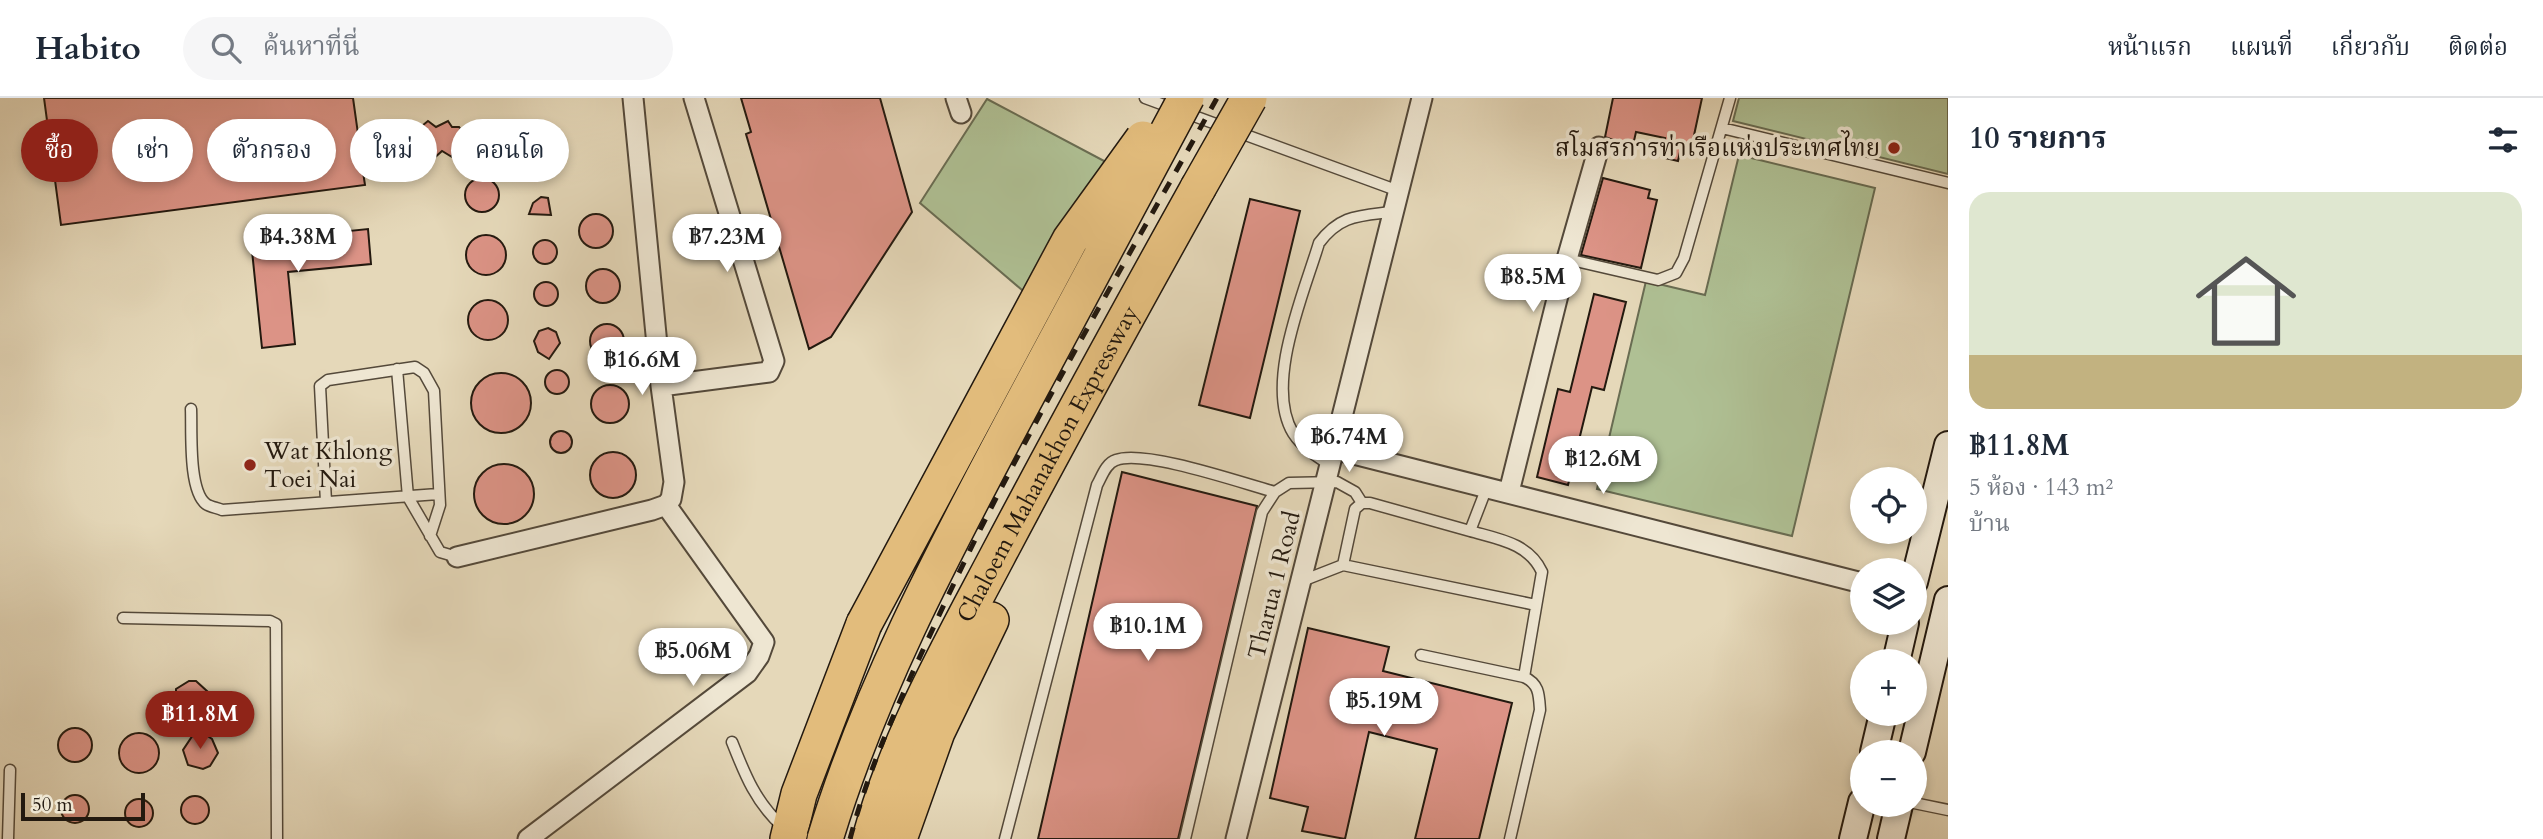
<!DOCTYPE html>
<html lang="th">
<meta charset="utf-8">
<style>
:root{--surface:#fff;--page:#f6f6f7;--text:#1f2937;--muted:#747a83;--line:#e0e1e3;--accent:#8f2418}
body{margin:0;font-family:Cardo,"Noto Serif Thai",serif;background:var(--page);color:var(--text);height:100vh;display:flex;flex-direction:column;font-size:26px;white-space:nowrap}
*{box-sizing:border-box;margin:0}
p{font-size:23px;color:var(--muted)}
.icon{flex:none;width:38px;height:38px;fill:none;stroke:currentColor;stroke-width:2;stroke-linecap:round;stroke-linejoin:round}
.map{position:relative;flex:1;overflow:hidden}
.sheet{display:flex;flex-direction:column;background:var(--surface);width:595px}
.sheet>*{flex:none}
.banner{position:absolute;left:21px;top:21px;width:665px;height:63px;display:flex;gap:14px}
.buttons{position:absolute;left:1850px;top:369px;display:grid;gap:14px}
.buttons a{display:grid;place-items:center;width:77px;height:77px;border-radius:50%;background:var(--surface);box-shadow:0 4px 10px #0003;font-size:35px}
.scale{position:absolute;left:21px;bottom:18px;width:124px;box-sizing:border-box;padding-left:7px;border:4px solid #23190f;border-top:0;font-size:19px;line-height:24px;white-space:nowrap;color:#23190f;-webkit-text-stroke:5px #eee6d2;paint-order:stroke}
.price{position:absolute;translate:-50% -60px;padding:0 16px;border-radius:24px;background:#fff;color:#222;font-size:23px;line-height:46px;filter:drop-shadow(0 2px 4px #0008)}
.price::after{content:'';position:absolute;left:50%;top:42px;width:21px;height:16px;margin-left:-10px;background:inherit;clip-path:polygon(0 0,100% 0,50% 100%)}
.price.on{background:var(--accent);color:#fff}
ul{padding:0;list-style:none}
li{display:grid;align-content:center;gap:14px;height:371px;padding:0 21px}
li span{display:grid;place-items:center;height:217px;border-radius:21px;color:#555}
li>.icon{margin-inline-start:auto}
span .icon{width:126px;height:126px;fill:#fffc;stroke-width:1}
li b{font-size:30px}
h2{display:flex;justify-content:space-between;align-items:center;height:84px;padding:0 21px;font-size:30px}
.pill{padding:0 24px;border-radius:32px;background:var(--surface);box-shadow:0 4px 10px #0003;font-size:24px;line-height:63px}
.pill.on{background:var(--accent);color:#fff}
header{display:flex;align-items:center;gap:42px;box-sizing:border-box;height:98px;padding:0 35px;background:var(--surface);border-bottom:2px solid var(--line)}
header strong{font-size:33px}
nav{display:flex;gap:38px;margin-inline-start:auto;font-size:24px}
.search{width:490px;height:63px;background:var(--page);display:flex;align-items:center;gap:18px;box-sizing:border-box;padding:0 24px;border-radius:38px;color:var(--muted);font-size:26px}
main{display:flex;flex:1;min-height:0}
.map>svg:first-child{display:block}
</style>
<header>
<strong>Habito</strong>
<div class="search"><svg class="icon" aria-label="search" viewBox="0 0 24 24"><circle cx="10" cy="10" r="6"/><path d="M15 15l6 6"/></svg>ค้นหาที่นี่</div>
<nav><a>หน้าแรก</a><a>แผนที่</a><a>เกี่ยวกับ</a><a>ติดต่อ</a></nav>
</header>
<main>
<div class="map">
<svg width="1948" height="741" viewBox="0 0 1948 741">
<rect width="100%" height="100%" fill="#e5d8b9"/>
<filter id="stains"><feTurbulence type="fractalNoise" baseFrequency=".00286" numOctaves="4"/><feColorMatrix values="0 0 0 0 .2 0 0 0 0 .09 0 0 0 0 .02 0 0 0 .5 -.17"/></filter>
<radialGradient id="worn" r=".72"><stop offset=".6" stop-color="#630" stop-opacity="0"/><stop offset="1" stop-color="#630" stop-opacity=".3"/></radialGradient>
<!-- green -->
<path fill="#afc094" stroke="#696c52" stroke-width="2" d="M 1739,0 L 1948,0 L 1948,76 L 1733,23 Z
M 987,1 L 1106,64 L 1029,198 L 920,105 Z
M 1739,57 L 1875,90 L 1792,438 L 1597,391 L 1646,183 L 1705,197 Z"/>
<!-- building -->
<path fill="#dc9386" stroke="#23190f" stroke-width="2" d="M 44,0 L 353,0 L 360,50 L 382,31 L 395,36 L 405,28 L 417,32 L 428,23 L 436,29 L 448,23 L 452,29 L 459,29 L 468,41 L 454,51 L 452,59 L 442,53 L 432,62 L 419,56 L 410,63 L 398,57 L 387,67 L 360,54 L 365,87 L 61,127 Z
M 741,0 L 880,0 L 912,114 L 831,239 L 809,251 L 746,36 L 751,34 Z
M 1613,0 L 1702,0 L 1690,56 L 1680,54 L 1678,63 L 1661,59 L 1665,40 L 1636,34 L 1631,56 L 1611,51 L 1613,42 L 1605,39 Z
M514 37a11 11 0 1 1 22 0a11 11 0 1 1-22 0Z
M 488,30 L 497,33 L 503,42 L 491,52 L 482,49 L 475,40 Z
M465 97a17 17 0 1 1 34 0a17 17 0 1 1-34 0Z
M 1603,80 L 1650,92 L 1648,100 L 1657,102 L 1641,170 L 1581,157 Z
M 541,99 L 548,100 L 551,117 L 529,116 L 533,105 Z
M 1250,101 L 1300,113 L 1250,320 L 1199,307 Z
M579 133a17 17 0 1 1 34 0a17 17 0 1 1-34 0Z
M 368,131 L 371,166 L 288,174 L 295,246 L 262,250 L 251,143 Z
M466 157a20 20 0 1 1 40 0a20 20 0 1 1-40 0Z
M533 154a12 12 0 1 1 24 0a12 12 0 1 1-24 0Z
M586 188a17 17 0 1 1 34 0a17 17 0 1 1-34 0Z
M534 196a12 12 0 1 1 24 0a12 12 0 1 1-24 0Z
M 1594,196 L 1626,204 L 1604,292 L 1592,289 L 1568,387 L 1537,379 L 1558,291 L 1570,294 Z
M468 222a20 20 0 1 1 40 0a20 20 0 1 1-40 0Z
M590 243a17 17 0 1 1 34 0a17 17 0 1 1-34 0Z
M 548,230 L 556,234 L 560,245 L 549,261 L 538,254 L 534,243 L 539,233 Z
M545 284a12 12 0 1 1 24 0a12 12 0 1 1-24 0Z
M471 305a30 30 0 1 1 60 0a30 30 0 1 1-60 0Z
M591 306a19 19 0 1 1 38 0a19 19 0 1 1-38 0Z
M550 344a11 11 0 1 1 22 0a11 11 0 1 1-22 0Z
M590 377a23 23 0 1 1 46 0a23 23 0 1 1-46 0Z
M474 396a30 30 0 1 1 60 0a30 30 0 1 1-60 0Z
M 1122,374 L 1257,408 L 1178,741 L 1038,741 Z
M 1308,530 L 1389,549 L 1383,573 L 1512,605 L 1479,741 L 1415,741 L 1437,651 L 1369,634 L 1345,741 L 1302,733 L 1308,709 L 1270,700 Z
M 189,583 L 196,583 L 208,594 L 207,609 L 195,622 L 176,607 L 176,591 Z
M58 647a17 17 0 1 1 34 0a17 17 0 1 1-34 0Z
M 197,631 L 212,641 L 218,655 L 210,668 L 203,671 L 188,667 L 183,652 Z
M119 655a20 20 0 1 1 40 0a20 20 0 1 1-40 0Z
M61 711a14 14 0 1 1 28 0a14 14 0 1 1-28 0Z
M181 712a14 14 0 1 1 28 0a14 14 0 1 1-28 0Z
M125 715a14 14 0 1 1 28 0a14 14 0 1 1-28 0Z"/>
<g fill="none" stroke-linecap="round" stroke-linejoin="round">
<defs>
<path id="lane" d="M 1145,0 L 1396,92
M 1722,30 L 1948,85
M 1567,161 L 1658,182 L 1676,175 L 1684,160 L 1730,0
M 397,271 L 408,399 L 440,454 L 457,459
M 191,311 C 192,332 188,392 206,406 C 210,409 218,410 222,412 L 438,396
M 1330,367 C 1316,358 1302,349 1293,335 C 1264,286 1304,195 1319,145 C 1340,117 1358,118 1391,114
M 1487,389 L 1470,433 L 1370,405 L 1362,405 L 1355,411 L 1343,467 L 1536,507
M 326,404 L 320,288 L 328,282 L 415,269 L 424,275 L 434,293 L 440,407 L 430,438
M 1470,433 C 1498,441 1529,445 1542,474 L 1524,579
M 1302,483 L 1343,467
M 123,520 L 270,523 L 276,526 L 277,741
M 1421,557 L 1524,579 C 1539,586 1539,596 1540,612 L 1510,741
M 732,644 C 745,677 756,705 783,729
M 1914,705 L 1948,712
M 8,741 L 10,672
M 1005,741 L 1097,387 C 1102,378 1106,365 1116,362 C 1144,351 1242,385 1275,394
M 1185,741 L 1262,414 L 1275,394 L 1289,385 L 1337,384 L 1355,394 L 1362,405"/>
<path id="street" d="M 956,0 L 961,15
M 661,288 L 761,275 L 769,274 L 774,263 L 694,0
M 1334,351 L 1862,485
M 1509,394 L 1567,161 L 1599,49
M 457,459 L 652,412 L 666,407 L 671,401 L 674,384 L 661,288 L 633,0
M 528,741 L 747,575 L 759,558 L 764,544 L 666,407
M 1236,741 L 1422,0"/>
<path id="secondary" d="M 1914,484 L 1948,347
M 1896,564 L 1905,525
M 1874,654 L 1883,616
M 1912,654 L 1948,502
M 1853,741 L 1862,704
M 1891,741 L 1899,707"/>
<g id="highway">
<path d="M 788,741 L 799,696 L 864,526"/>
<path id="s1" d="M 870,741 C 898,639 949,550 998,457 C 1063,334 1130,212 1198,90"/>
<path d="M 899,741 L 937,634 L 991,522"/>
</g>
</defs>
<!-- lane casing -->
<use href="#lane" stroke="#54493a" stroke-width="13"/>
<!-- street casing -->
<use href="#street" stroke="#54493a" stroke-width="23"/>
<!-- secondary casing -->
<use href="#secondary" stroke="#23190f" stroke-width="30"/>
<!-- highway casing -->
<use href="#highway" stroke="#23190f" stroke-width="38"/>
<!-- lane -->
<use href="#lane" stroke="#eee6d2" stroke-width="10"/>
<!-- street -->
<use href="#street" stroke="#eee6d2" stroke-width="19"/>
<!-- secondary -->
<use href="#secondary" stroke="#eee6d2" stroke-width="26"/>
<!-- highway -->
<use href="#highway" stroke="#e2bc7c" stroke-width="35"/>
<!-- rail -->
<path stroke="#23190f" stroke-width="5" stroke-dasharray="12 12" stroke-linecap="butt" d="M 850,741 C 870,665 903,595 936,524 C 1018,344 1121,173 1217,0"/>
<defs>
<path id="highway-bridge" d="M 1198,90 L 1249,0
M 864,526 L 1070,142 L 1143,41
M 825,741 C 869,595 940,461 1011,327 C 1070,218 1128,109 1186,0"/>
</defs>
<!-- highway-bridge casing -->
<use href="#highway-bridge" stroke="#23190f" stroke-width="38" stroke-linecap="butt"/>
<!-- highway-bridge -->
<use href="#highway-bridge" stroke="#e2bc7c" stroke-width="35"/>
</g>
<!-- markers -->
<g fill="#8f2418" stroke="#eee6d2" stroke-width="2.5">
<circle cx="1894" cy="50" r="7"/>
<circle cx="250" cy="367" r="7"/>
</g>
<g text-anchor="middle" stroke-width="7" stroke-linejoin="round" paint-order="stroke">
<!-- poi labels -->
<g font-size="24" fill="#23190f" stroke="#eee6d2" text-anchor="end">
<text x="1880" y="58">สโมสรการท่าเรือแห่งประเทศไทย</text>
<text x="264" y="361" text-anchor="start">Wat Khlong<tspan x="264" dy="28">Toei Nai</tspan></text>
</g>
<!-- street labels -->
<g font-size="24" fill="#23190f" stroke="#eee6d2">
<text dy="8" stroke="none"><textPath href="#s1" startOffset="416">Chaloem Mahanakhon Expressway</textPath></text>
<text transform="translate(1274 487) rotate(-76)" y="8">Tharua 1 Road</text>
</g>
</g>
<rect width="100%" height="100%" filter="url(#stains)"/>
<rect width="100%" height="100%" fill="url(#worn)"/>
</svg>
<div class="buttons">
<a><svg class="icon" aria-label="locate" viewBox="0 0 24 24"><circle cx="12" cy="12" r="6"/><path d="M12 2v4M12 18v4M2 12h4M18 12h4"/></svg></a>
<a><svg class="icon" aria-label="layers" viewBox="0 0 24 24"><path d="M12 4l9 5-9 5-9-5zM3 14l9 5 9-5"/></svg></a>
<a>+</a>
<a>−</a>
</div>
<div class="scale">50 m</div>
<b class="price" style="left:298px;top:176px">฿4.38M</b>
<b class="price" style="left:727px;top:176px">฿7.23M</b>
<b class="price" style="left:1533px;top:216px">฿8.5M</b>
<b class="price" style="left:642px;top:299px">฿16.6M</b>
<b class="price" style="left:1349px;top:376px">฿6.74M</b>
<b class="price" style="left:1603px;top:398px">฿12.6M</b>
<b class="price" style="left:1148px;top:565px">฿10.1M</b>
<b class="price" style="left:693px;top:590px">฿5.06M</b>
<b class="price" style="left:1384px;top:640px">฿5.19M</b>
<b class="price on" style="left:200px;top:653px">฿11.8M</b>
<div class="banner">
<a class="pill on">ซื้อ</a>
<a class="pill">เช่า</a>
<a class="pill">ตัวกรอง</a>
<a class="pill">ใหม่</a>
<a class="pill">คอนโด</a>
</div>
</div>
<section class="sheet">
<h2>10 รายการ<svg class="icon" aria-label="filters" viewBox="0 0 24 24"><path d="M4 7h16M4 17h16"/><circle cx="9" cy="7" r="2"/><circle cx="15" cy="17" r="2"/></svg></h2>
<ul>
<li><span style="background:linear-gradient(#dfe7d0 75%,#c2b280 0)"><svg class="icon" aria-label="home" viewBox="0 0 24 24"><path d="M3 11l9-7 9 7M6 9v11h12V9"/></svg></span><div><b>฿11.8M</b><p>5 ห้อง · 143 m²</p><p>บ้าน</p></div></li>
</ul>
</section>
</main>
